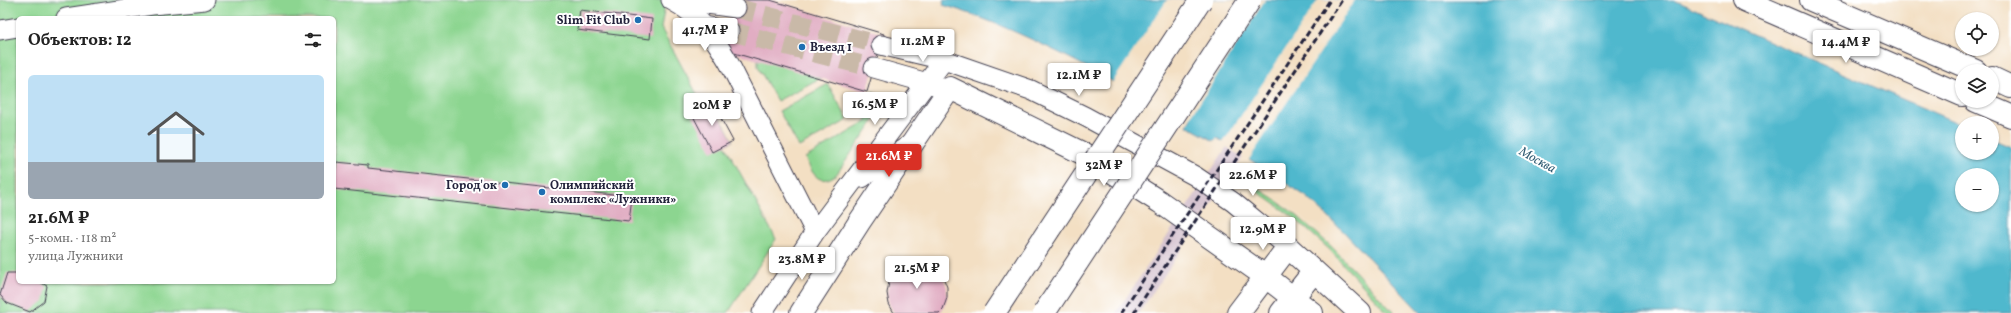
<!DOCTYPE html>
<html lang="ru">
<meta charset="utf-8">
<style>
:root{--surface:#fff;--page:#f2f2f2;--text:#222;--muted:#767676;--line:#e0e0e0;--accent:#d93025}
body{margin:0;font-family:Vollkorn,serif;background:var(--page);color:var(--text);height:100vh;display:flex;flex-direction:column;font-size:15px;white-space:nowrap}
*{box-sizing:border-box;margin:0}
p{font-size:13px;color:var(--muted)}
.icon{flex:none;width:22px;height:22px;fill:none;stroke:currentColor;stroke-width:2;stroke-linecap:round;stroke-linejoin:round}
.map{position:relative;flex:1;overflow:hidden}
.side{position:absolute;left:16px;top:16px;width:320px;height:268px;display:flex;flex-direction:column;background:var(--surface);border-radius:6px;box-shadow:0 1px 3px #0004}
.side>*{flex:none}
.buttons{position:absolute;left:1955px;top:12px;display:grid;gap:8px}
.buttons a{display:grid;place-items:center;width:44px;height:44px;border-radius:50%;background:var(--surface);box-shadow:0 1px 3px #0004;font-size:20px}
.price{position:absolute;translate:-50% -34px;padding:0 9px;border-radius:4px;background:#fff;color:#222;font-size:13px;line-height:26px;filter:drop-shadow(0 1px 2px #0008)}
.price::after{content:'';position:absolute;left:50%;top:24px;width:12px;height:9px;margin-left:-6px;background:inherit;clip-path:polygon(0 0,100% 0,50% 100%)}
.price.selected{background:var(--accent);color:#fff}
ul{padding:0;list-style:none}
li{display:grid;align-content:center;gap:8px;height:212px;padding:0 12px}
li+li{border-top:1px solid var(--line)}
li span{display:grid;place-items:center;height:124px;border-radius:6px;color:#555}
li>.icon{margin-inline-start:auto}
span .icon{width:72px;height:72px;fill:#fffc;stroke-width:1}
li b{font-size:17px}
h2{display:flex;justify-content:space-between;align-items:center;height:48px;padding:0 12px;font-size:17px}
.map>svg:first-child{display:block}
</style>
<div class="map">
<svg width="2011" height="313" viewBox="0 0 2011 313">
<rect width="100%" height="100%" fill="#fff"/>
<filter id="ink" filterUnits="userSpaceOnUse"><feTurbulence type="fractalNoise" baseFrequency=".025" numOctaves="2"/><feDisplacementMap in="SourceGraphic" scale="8" xChannelSelector="R" yChannelSelector="G"/><feConvolveMatrix kernelMatrix="1 2 1 2 8 2 1 2 1" color-interpolation-filters="sRGB"/></filter>
<filter id="wash" filterUnits="userSpaceOnUse"><feTurbulence type="fractalNoise" baseFrequency=".012" numOctaves="4" result="noise"/><feDisplacementMap in="SourceGraphic" scale="16" xChannelSelector="R" yChannelSelector="G"/><feGaussianBlur stdDeviation="0.9" result="paint"/><feColorMatrix in="noise" values="0 0 0 0 0 0 0 0 0 0 0 0 0 0 0 0 0 1.4 0 .05"/><feComposite in="paint" operator="in"/></filter>
<g filter="url(#wash)">
<rect width="100%" height="100%" fill="#f3dfc3"/>
<!-- industrial -->
<path fill="#d1bdcb" d="M 1325,0 L 1348,0 L 1139,313 L 1116,313 Z"/>
<!-- green -->
<path fill="#8cd590" stroke="#577c66" fill-rule="evenodd" d="M 0,0 L 666,0 L 661,28 L 704,107 L 712,102 L 733,141 L 725,145 L 776,239 L 728,313 L 0,313 ZM 18,18 L 334,18 L 334,282 L 18,282 Z
M 758,59 L 824,76 L 777,101 L 758,67 Z
M 828,84 L 848,120 L 799,147 L 779,111 Z
M 872,91 L 877,93 L 882,101 L 877,116 L 836,175 C 817,187 813,173 805,158 L 866,122 L 874,98 Z
M 1255,190 L 1261,190 L 1295,214 L 1332,247 L 1394,313 L 1388,313 L 1329,249 L 1293,217 Z"/>
<!-- water -->
<path fill="#4fb8cd" stroke="#386d84" fill-rule="evenodd" d="M 944,0 L 1674,0 L 1962,125 L 1962,153 L 1992,153 L 1992,139 L 2011,147 L 2011,313 L 1421,313 L 1345,233 L 1307,197 L 1217,138 L 1214,141 L 1187,126 L 1191,118 L 1127,80 L 1122,87 C 1069,56 1001,22 943,5 ZM 1962,175 L 1992,175 L 1992,205 L 1962,205 Z"/>
<!-- pier -->
<path fill="#f3dfc3" d="M 1167,0 L 1265,0 L 1185,126 L 1189,119 L 1127,82 L 1122,89 L 1112,83 Z
M 1318,0 L 1355,0 L 1248,161 L 1222,144 Z"/>
<g id="blocks">
<!-- building -->
<path fill="#e1adc3" d="M 739,0 L 770,0 L 884,34 L 867,92 L 724,50 Z
M 580,10 L 652,19 L 650,39 L 577,30 Z
M 712,102 L 733,141 L 712,152 L 692,114 Z
M 336,162 L 368,165 L 368,168 L 632,197 L 629,221 L 334,189 Z
M 914,263 L 925,264 L 935,269 L 943,277 L 947,287 L 947,298 L 943,309 L 939,313 L 894,313 L 889,304 L 887,293 L 889,282 L 895,272 L 903,266 Z
M 7,273 L 18,273 L 18,282 L 40,282 L 47,286 L 44,301 L 30,312 L 7,303 L 0,295 Z"/>
</g>
</g>
<g filter="url(#ink)">
<use href="#blocks" fill-opacity="0" stroke="#413e4f" stroke-width="1"/>
<g fill="none" stroke-linecap="round" stroke-linejoin="round">
<!-- minor-tunnel -->
<path stroke="#c9b9a8" stroke-width="19" stroke-dasharray="19 10" stroke-linecap="butt" d="M 736,8 L 881,45
M 729,31 L 874,68"/>
<defs>
<path id="minor" d="M 671,0 C 701,16 712,34 729,63 L 815,232
M 679,0 L 736,8
M 66,18 L 152,5 L 205,0
M 705,26 L 729,31
M 0,30 L 18,27
M 881,45 L 944,60 L 1031,90 L 1086,117 L 1195,176 L 1233,202 L 1288,247
M 874,68 L 938,86
M 862,178 L 909,145
M 762,313 L 815,232 L 944,60"/>
<path id="major" d="M 1744,0 L 1962,95
M 1811,0 L 1976,71
M 1992,78 L 2011,87
M 1976,101 L 2011,116
M 801,313 L 860,221 L 950,88 L 1084,154 L 1160,202 L 1265,276 L 1312,313
M 1238,313 L 1288,247 L 1360,313
M 1281,313 L 1314,271"/>
</defs>
<!-- minor casing -->
<use href="#minor" stroke="#413e4f" stroke-width="21"/>
<!-- major casing -->
<use href="#major" stroke="#413e4f" stroke-width="24"/>
<!-- minor -->
<use href="#minor" stroke="#fff" stroke-width="19"/>
<!-- major -->
<use href="#major" stroke="#fff" stroke-width="22"/>
<!-- rail -->
<path stroke="#22223b" stroke-width="3" stroke-dasharray="6 3" stroke-linecap="butt" d="M 1121,313 L 1330,0
M 1134,313 L 1342,0"/>
<defs>
<path id="major-bridge" d="M 994,313 L 1201,0
M 1044,313 L 1250,0"/>
</defs>
<!-- major-bridge casing -->
<use href="#major-bridge" stroke="#413e4f" stroke-width="24" stroke-linecap="butt"/>
<!-- major-bridge -->
<use href="#major-bridge" stroke="#fff" stroke-width="22"/>
</g>
</g>
<!-- markers -->
<g fill="#1f6fb2" stroke="#fff" stroke-width="1.5">
<circle cx="638" cy="20" r="4"/>
<circle cx="802" cy="47" r="4"/>
<circle cx="505" cy="185" r="4"/>
<circle cx="542" cy="192" r="4"/>
</g>
<g text-anchor="middle" stroke-width="4" stroke-linejoin="round" paint-order="stroke">
<!-- poi labels -->
<g font-size="12" font-weight="bold" fill="#22223b" stroke="#fff" text-anchor="end">
<text x="630" y="24">Slim Fit Club</text>
<text x="810" y="51" text-anchor="start">Въезд 1</text>
<text x="497" y="189">Город'ок</text>
<text x="550" y="189" text-anchor="start">Олимпийский<tspan x="550" dy="14">комплекс «Лужники»</tspan></text>
</g>
<!-- water labels -->
<g font-size="13" font-style="italic" fill="#345e75" stroke="#fff">
<text transform="translate(1538 159) rotate(29)" y="5">Москва</text>
</g>
</g>
</svg>
<div class="buttons">
<a><svg class="icon" aria-label="locate" viewBox="0 0 24 24"><circle cx="12" cy="12" r="6"/><path d="M12 2v4M12 18v4M2 12h4M18 12h4"/></svg></a>
<a><svg class="icon" aria-label="layers" viewBox="0 0 24 24"><path d="M12 4l9 5-9 5-9-5zM3 14l9 5 9-5"/></svg></a>
<a>+</a>
<a>−</a>
</div>
<b class="price" style="left:705px;top:52px">41.7M ₽</b>
<b class="price" style="left:923px;top:63px">11.2M ₽</b>
<b class="price" style="left:1846px;top:64px">14.4M ₽</b>
<b class="price" style="left:1079px;top:97px">12.1M ₽</b>
<b class="price" style="left:875px;top:126px">16.5M ₽</b>
<b class="price" style="left:712px;top:127px">20M ₽</b>
<b class="price selected" style="left:889px;top:178px">21.6M ₽</b>
<b class="price" style="left:1104px;top:187px">32M ₽</b>
<b class="price" style="left:1253px;top:197px">22.6M ₽</b>
<b class="price" style="left:1263px;top:251px">12.9M ₽</b>
<b class="price" style="left:802px;top:281px">23.8M ₽</b>
<b class="price" style="left:917px;top:290px">21.5M ₽</b>
<section class="side">
<h2>Объектов: 12<svg class="icon" aria-label="filters" viewBox="0 0 24 24"><path d="M4 7h16M4 17h16"/><circle cx="9" cy="7" r="2"/><circle cx="15" cy="17" r="2"/></svg></h2>
<ul>
<li><span style="background:linear-gradient(#bfe0f5 70%,#9aa5b1 0)"><svg class="icon" aria-label="home" viewBox="0 0 24 24"><path d="M3 11l9-7 9 7M6 9v11h12V9"/></svg></span><div><b>21.6M ₽</b><p>5-комн. · 118 m²</p><p>улица Лужники</p></div></li>
</ul>
</section>
</div>
